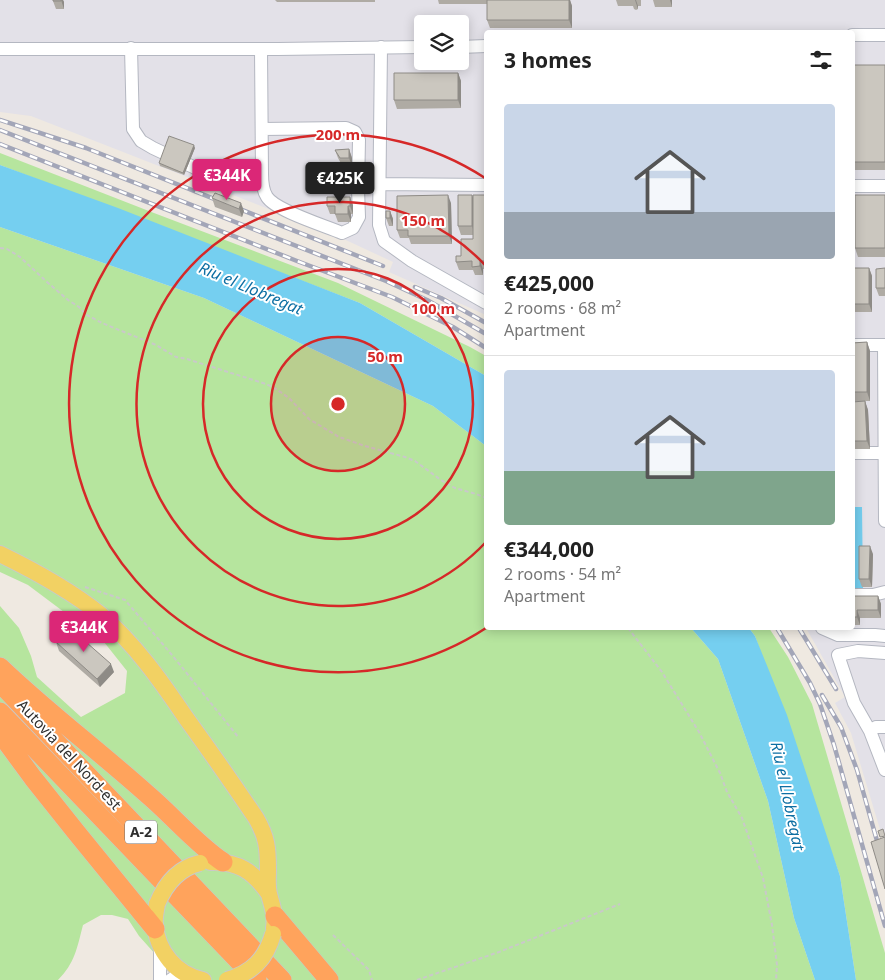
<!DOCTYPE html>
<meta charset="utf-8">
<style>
:root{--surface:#fff;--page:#f6f6f6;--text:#222;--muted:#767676;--line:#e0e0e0;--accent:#db2777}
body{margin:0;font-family:"Noto Sans",sans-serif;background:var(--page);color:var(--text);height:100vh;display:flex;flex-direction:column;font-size:19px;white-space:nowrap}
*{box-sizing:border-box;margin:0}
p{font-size:16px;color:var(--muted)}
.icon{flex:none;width:28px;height:28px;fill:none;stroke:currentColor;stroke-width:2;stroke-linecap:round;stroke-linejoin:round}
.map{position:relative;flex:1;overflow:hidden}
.panel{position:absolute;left:484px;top:30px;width:371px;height:600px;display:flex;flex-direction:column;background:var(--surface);border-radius:5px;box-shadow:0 2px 12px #0003}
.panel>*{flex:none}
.controls{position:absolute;left:414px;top:15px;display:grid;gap:10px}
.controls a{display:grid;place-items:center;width:55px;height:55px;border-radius:5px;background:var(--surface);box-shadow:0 2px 12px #0003;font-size:25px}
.price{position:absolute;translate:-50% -42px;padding:0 11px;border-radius:5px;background:var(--accent);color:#fff;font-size:16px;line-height:32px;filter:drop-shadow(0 1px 2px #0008)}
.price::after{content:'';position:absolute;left:50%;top:30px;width:15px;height:11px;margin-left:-8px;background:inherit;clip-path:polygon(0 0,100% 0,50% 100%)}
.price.selected{background:#222;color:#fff}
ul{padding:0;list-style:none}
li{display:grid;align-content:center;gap:10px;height:265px;padding:0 20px}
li+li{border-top:1px solid var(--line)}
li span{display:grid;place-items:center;height:155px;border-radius:5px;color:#555}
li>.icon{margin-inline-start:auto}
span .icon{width:90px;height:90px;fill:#fffc;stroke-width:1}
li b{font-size:21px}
h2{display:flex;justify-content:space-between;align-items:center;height:60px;padding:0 20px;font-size:21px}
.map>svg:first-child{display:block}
</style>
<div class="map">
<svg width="885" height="980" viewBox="0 0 885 980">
<rect width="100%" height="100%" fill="#efe9e1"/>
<!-- industrial -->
<path fill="#e3e1e8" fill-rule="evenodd" d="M 0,0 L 885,0 L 885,846 L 851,733 L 835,703 L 845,697 L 806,628 L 852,628 L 852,32 L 486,32 L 486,315 L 389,272 L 393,262 L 335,235 L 31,116 L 0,112 ZM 422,24 L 460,24 L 460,61 L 422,61 Z"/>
<!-- green -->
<path fill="#b6e59e" d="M 0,153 L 154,213 L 338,283 L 470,347 L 486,356 L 486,376 L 360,303 L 0,165 Z
M 0,227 L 204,298 L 433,406 L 486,446 L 486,628 L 691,628 L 718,659 L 768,801 L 794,918 L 815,980 L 182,980 L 174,975 L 139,936 L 128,919 L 112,915 L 101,915 L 83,925 C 77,948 75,963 58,980 L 0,980 L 0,606 L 19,628 L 31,656 L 37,677 L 81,717 L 125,693 L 127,671 L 104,642 L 28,585 L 0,572 Z
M 749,628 L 769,628 L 788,657 L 812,704 L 885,953 L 885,980 L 856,980 L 840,876 L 755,636 Z"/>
<!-- water -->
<path fill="#75cff0" d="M 0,165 L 118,208 L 360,303 L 486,376 L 486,446 L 433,406 L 204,298 L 0,227 Z
M 852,507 L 862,507 L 863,588 L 853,588 Z
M 691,628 L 749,628 L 755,636 L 787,715 L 840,876 L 856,980 L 815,980 L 794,918 L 768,801 L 718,659 Z"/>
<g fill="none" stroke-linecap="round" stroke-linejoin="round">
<defs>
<path id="minor" d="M 852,35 L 885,35
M 381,47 L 379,225 L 384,241 L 412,261 L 486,303
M 460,47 L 486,46
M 131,48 L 133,129 L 141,141 L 153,148 L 208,174 L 262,174 C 262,181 263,191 267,197 C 276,211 326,226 342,233 L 353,228 L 359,217 L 358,189 L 359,140 L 355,132 L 346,128 L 262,129
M 0,49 L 278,49 L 422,47
M 261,49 L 262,174
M 380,184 L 486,185
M 852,186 L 885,186
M 852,345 L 885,345
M 884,345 L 885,521
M 852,453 L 885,453
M 852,595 L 873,595 L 885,592
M 822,628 L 838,635 L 875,635 L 885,636
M 885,653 L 858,651 L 838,655 L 854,703 L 870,731 L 885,770
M 870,731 L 876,727 L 885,727
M 160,947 L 160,980
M 170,980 L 176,976 L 189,975"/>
<path id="major" d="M 0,554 C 35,571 70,590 101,615 C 135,644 161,681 186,718 C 210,751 233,784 256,818 C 267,837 268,848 268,870 C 268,878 267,886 269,894 C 272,906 276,915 274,928
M 210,862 C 238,861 253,871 269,894
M 157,904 C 156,911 154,918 155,924 C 157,951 176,975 203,980"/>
<path id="highway" d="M 0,667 C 47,712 99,751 147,794 C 172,815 196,844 223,862
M 0,683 L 282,980
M 0,712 L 257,980
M 0,733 L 33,778 L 76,832 L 155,929
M 275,916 L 329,980"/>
</defs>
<!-- minor casing -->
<use href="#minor" stroke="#b4b7c1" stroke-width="14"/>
<!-- major casing -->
<use href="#major" stroke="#c9c9c9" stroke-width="18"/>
<!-- highway casing -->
<use href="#highway" stroke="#c9c9c9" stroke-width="20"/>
<!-- path -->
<path stroke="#c9c9c9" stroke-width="2" stroke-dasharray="4 2.5" stroke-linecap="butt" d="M 0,248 L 7,249 L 20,257 L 47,282 L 68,300 L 79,307 L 85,314 L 102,323 L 156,345 L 176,357 L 187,359 L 266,384 L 276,389 L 289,398 L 309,419 L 339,437 L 365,446 L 405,457 L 415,461 L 441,480 L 455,488 L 476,494 L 486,498
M 85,587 L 125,600 L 172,655 L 239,738
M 628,628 L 662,672 L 699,732 L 720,773 L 727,792 L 742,818 L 763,878 L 772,925 L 777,965 L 776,980
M 333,935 L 369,970 L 372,980
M 417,980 L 499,952 L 620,904"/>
<!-- minor -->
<use href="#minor" stroke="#fff" stroke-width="12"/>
<!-- major -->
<use href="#major" stroke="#f2d163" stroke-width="16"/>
<!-- highway -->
<use href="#highway" stroke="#ffa35c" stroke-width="19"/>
<defs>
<path id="rail" d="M 0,120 L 86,148 L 383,266
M 0,130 L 386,281 L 427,300 L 486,334
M 0,144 L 297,261 L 392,297 L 453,327 L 486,348
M 415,287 L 441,298 L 486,323
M 777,628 L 810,683 L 820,704 L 834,745 L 885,926
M 799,628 L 836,689
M 822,695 L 841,727 L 857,770 L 879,848"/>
</defs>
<!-- rail casing -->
<use href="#rail" stroke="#a3a6b8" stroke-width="4.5"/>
<!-- rail -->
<use href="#rail" stroke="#fff" stroke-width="2.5" stroke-dasharray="8" stroke-linecap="butt"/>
<defs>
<path id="major-bridge" d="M 157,904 C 165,885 178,868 200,863
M 227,980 C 252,973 266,959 273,934"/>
</defs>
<!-- major-bridge casing -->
<use href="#major-bridge" stroke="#c9c9c9" stroke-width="18" stroke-linecap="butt"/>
<!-- major-bridge -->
<use href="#major-bridge" stroke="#f2d163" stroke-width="16"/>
</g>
<!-- wall -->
<path fill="#afaba4" d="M 63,0 L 64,2 L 64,9 L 56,9 L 53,1 Z
M 275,0 L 375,0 L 375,2 L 277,2 Z
M 438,0 L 570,0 L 572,6 L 572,28 L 490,28 L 487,20 L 487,4 L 439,4 Z
M 616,0 L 641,0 L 641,6 L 638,6 L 638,9 L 636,10 L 634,9 L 633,6 L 618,6 Z
M 653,0 L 672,0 L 672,7 L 655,7 Z
M 852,65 L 885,65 L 885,170 L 852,170 Z
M 458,73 L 461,81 L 461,108 L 397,109 L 394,100 Z
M 195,148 L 184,175 L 160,166 L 159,163 Z
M 349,149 L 352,158 L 352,166 L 343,167 L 338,158 L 335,150 Z
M 472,195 L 473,200 L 486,195 L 486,269 L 483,269 L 483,275 L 475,275 L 473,270 L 459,270 L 456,262 L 461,256 L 473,239 L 473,235 L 461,235 L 458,226 Z
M 885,195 L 885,257 L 858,257 L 855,248 Z
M 212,198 L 244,211 L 242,217 L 215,207 Z
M 451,203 L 452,244 L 411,244 L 409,238 L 400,238 L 397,230 Z
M 353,205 L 353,214 L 351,214 L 351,222 L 338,222 L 335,214 L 330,214 L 327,206 Z
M 390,211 L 393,219 L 393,226 L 389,226 L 386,218 Z
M 852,268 L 869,268 L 872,276 L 872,312 L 852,312 Z
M 885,268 L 885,296 L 879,296 L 876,288 Z
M 867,342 L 870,351 L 870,401 L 852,401 L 852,343 Z
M 865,401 L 868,410 L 870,449 L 852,449 L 852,402 Z
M 873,554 L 872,587 L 862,587 L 859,579 Z
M 852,596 L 878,596 L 881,604 L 881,618 L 860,618 L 860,625 L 852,625 Z
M 56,642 L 114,672 L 100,687 L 59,651 Z"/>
<!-- shaded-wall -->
<path fill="#8e8b86" d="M 61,0 L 63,0 L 64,2 L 64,9 Z
M 569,0 L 570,0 L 572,6 L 572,28 L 569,20 Z
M 635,0 L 636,0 L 638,6 L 638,9 Z
M 670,0 L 672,0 L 672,7 Z
M 458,73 L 461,81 L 461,108 L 458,100 Z
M 194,145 L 195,148 L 184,175 L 183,173 Z
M 349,149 L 352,158 L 352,166 L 349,158 Z
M 448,195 L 451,203 L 452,244 L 449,236 Z
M 472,195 L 475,203 L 475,235 L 472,226 Z
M 350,197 L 353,205 L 353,214 L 350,206 Z
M 241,203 L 244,211 L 242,217 L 239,209 Z
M 348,206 L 351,214 L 351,222 L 348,214 Z
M 390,211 L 393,219 L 393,226 L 390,218 Z
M 480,261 L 483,269 L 483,275 L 480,266 Z
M 869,268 L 872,276 L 872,312 L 869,304 Z
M 867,342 L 870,351 L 870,401 L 867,392 Z
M 865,401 L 868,410 L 870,449 L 867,441 Z
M 870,546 L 873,554 L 872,587 L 869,579 Z
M 878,596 L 881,604 L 881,618 L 878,610 Z
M 857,610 L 860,618 L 860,625 L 857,617 Z
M 111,664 L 114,672 L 100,687 L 97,679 Z"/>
<!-- building -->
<path fill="#cbc7bf" stroke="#8e8b86" d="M 53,0 L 61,0 L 61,1 L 53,1 Z
M 487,0 L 569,0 L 569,20 L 487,20 Z
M 852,65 L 885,65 L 885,162 L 852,162 Z
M 394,73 L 458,73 L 458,100 L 394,100 Z
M 169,136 L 194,145 L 183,173 L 159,163 Z
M 349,149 L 349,158 L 340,158 L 335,150 Z
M 215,193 L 241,203 L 239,209 L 212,198 Z
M 448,195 L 449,236 L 408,236 L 408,230 L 397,230 L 397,196 Z
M 458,195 L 472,195 L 472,226 L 458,226 Z
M 473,195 L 486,195 L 486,261 L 480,261 L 480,266 L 472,267 L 472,261 L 456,262 L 456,256 L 461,256 L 461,239 L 473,239 Z
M 855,195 L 885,195 L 885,248 L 855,248 Z
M 327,197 L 350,197 L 350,206 L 348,206 L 348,214 L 335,214 L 335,206 L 327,206 Z
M 386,211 L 390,211 L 390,218 L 386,218 Z
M 852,268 L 869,268 L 869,304 L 852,304 Z
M 885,268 L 885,288 L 876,288 L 876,269 Z
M 867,342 L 867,392 L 852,392 L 852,343 Z
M 865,401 L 867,441 L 852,441 L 852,402 Z
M 859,546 L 870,546 L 869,579 L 859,579 Z
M 852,596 L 878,596 L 878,610 L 857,610 L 857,617 L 852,617 Z
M 70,628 L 111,664 L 97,679 L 56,642 Z
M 883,829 L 885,836 L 880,837 L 878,831 Z
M 885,837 L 885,889 L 871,842 Z"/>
<!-- distance rings -->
<circle cx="338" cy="404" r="67" fill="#d62828" fill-opacity=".12"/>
<g fill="none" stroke="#d62828" stroke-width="2.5">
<circle cx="338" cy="404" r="67"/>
<circle cx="338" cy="404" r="135"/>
<path d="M486 542A202 202 0 1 1 486 266"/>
<path d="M486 628A269 269 0 1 1 485 178"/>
</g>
<g text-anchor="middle" stroke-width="4" stroke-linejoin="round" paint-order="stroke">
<!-- shield labels -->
<rect fill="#fff" stroke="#6d6d6d" stroke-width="1" x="125" y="820.5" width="32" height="23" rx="4"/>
<g font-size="14" font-weight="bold" fill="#2e2e2e">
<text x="141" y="837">A-2</text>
</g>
<!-- street labels -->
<g font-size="15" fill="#2e2e2e" stroke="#fff">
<text transform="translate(69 755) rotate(47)" y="5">Autovia del Nord-est</text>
</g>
<!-- water labels -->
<g font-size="16" font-style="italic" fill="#0d6fa3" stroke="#fff">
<text transform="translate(251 288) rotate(23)" y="6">Riu el Llobregat</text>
<text transform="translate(788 796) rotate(78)" y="6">Riu el Llobregat</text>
</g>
</g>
<circle cx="338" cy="404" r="8" fill="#d62828" stroke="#fff" stroke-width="2.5"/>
<g font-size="15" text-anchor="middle" font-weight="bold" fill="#d62828" stroke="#fff" stroke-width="4" stroke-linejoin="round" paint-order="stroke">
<text x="338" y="140">200 m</text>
<text x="423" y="226">150 m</text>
<text x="433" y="314">100 m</text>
<text x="385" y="362">50 m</text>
</g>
</svg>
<div class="controls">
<a><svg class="icon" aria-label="layers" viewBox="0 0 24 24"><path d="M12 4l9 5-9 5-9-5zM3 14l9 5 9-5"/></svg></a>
</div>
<b class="price" style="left:227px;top:201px">€344K</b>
<b class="price selected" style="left:340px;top:204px">€425K</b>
<b class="price" style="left:84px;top:653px">€344K</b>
<section class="panel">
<h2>3 homes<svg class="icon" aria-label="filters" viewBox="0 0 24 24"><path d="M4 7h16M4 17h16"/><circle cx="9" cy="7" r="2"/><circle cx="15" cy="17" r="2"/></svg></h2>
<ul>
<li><span style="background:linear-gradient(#c9d6e8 70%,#9aa5b1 0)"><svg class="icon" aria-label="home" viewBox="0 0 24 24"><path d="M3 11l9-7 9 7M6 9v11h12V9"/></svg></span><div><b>€425,000</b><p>2 rooms · 68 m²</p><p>Apartment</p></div></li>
<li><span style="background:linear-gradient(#c9d6e8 65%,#7fa58c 0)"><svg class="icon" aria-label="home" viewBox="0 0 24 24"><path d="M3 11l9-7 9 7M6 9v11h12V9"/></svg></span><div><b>€344,000</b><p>2 rooms · 54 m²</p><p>Apartment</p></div></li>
</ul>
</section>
</div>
